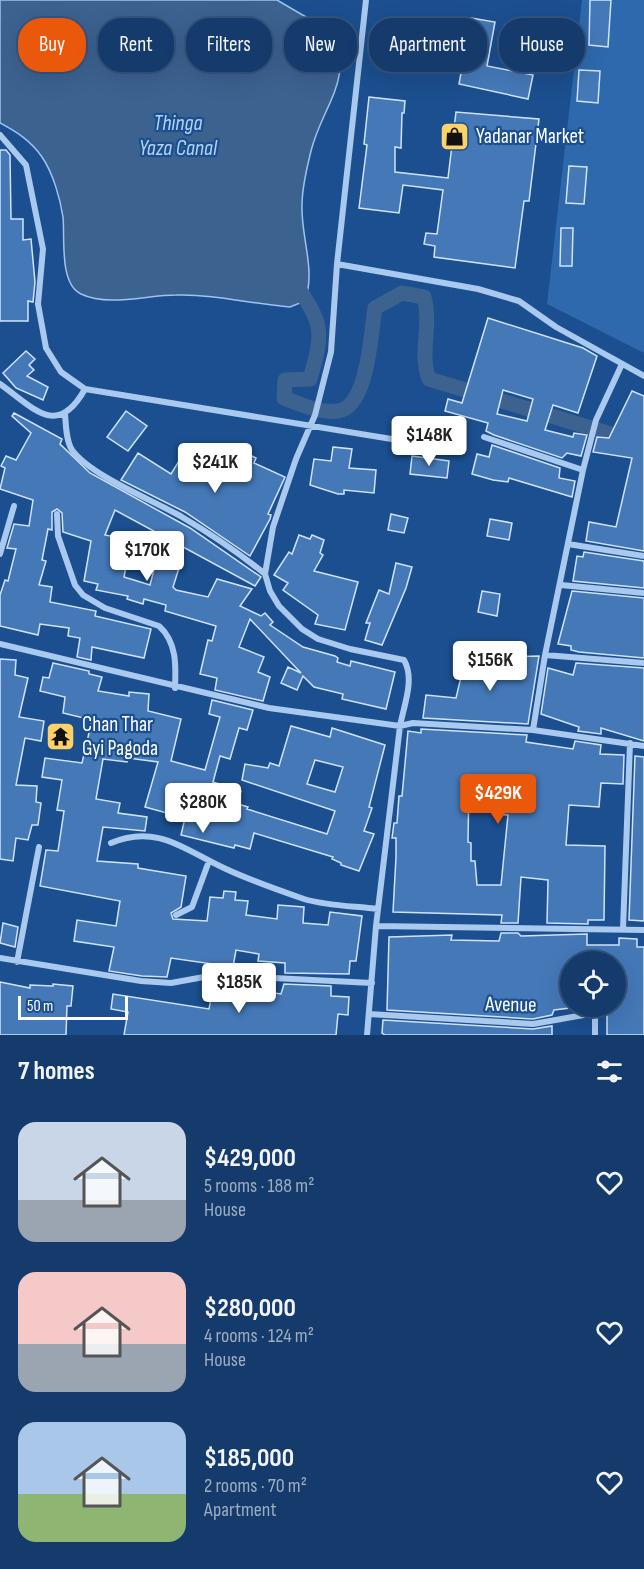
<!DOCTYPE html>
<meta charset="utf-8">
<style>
:root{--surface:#143b6b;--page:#1d4271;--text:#f1f3f6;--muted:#9dadc1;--line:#33557e;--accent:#ea580c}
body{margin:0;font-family:"Sofia Sans Condensed",sans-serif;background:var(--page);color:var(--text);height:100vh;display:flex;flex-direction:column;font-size:22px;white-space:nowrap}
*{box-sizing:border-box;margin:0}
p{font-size:20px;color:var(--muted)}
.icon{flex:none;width:33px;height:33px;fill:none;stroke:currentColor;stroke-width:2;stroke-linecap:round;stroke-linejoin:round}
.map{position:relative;height:1035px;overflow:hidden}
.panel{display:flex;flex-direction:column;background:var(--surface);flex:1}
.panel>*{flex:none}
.top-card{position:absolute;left:18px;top:18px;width:609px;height:54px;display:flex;gap:12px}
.controls{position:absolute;left:560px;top:951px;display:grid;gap:12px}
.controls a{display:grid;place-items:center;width:66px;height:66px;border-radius:50%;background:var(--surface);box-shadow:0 6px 24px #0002,0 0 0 2px var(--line);font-size:30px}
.scale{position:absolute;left:18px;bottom:15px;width:110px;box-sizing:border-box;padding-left:6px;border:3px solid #fff;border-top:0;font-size:16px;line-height:21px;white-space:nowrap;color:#fff;-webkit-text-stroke:4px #1b4f8f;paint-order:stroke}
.price{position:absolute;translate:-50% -51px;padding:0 14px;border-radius:6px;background:#fff;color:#222;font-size:20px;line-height:39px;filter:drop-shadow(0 2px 3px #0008)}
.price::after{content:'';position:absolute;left:50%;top:36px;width:18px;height:14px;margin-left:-9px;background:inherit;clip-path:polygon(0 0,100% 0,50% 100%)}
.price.current{background:var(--accent);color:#fff}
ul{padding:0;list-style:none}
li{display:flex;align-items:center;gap:18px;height:150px;padding:0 18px}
li span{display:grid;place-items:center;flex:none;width:168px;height:120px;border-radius:18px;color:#555}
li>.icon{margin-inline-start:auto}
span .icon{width:72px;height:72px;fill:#fffc;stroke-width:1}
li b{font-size:26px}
h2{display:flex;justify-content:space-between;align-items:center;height:72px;padding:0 18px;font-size:26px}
.chip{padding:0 21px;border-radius:24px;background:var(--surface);box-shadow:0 6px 24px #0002,0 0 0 2px var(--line);font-size:21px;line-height:54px}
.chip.current{background:var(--accent);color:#fff}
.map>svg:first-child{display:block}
</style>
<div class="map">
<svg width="644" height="1035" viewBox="0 0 644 1035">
<rect width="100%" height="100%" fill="#1b4f8f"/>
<!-- green -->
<path fill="#2e69ad" d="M 582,0 L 644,0 L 644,353 L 547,304 Z"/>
<!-- water -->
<path fill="#3c6290" stroke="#9cc4f0" stroke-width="1.5" d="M 0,0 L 277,0 L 306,17 L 329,25 C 358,77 323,103 311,151 C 307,167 302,188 302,205 C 301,239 316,269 305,301 L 290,307 C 252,304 215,294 176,295 C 147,295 108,307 81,294 C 59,284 65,237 63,217 C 60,198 53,173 42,157 C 31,141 17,132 0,123 Z"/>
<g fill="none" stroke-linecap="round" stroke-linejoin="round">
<!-- canal -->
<path stroke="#3c6290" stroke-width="15" d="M 295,283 C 323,325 324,330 310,379 L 285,380 L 284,398 C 300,404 321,414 338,411 C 368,407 371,332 375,308 L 402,293 L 424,297 C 432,325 419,353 429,379 L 644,444"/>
</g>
<!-- building -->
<path fill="#4478b7" stroke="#cfe3fa" stroke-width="1.5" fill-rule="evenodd" d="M 590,0 L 611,0 L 608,47 L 589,45 Z
M 471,18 L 495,22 L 487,66 L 533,75 L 528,99 L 459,84 Z
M 579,70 L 600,71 L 598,103 L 577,101 Z
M 369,97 L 405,101 L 404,113 L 402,113 L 401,148 L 395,147 L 395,172 L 448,178 L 456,112 L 539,119 L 529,201 L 524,201 L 515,268 L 434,257 L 435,246 L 424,244 L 426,233 L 437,234 L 443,190 L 403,185 L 399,213 L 359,208 L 367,145 L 364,144 Z
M 0,150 L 6,150 L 10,155 L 11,219 L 23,219 L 23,240 L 31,239 L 35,282 L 33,302 L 28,301 L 28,321 L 0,321 Z
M 569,166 L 587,167 L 584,204 L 566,203 Z
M 561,228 L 573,228 L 572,266 L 560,266 Z
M 488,318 L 583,348 L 597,356 L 578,413 L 553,405 L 545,430 L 573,437 L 574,433 L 587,435 L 581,456 L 567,453 L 562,458 L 494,435 L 486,431 L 488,423 L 445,411 L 448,399 L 462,403 ZM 503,390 L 533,399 L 527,421 L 497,414 Z
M 26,351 L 35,359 L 29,365 L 34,370 L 27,376 L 48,387 L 43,400 L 16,388 L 3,373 Z
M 632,391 L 644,396 L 644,551 L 586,541 L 589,522 L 616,527 L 632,458 L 593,452 L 597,437 L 609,438 Z
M 126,411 L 147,426 L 128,451 L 107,437 Z
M 14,413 L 62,439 L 60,444 L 90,473 L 190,528 L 261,577 L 255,586 L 115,510 L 105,535 L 131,540 L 124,577 L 150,585 L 156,562 L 179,568 L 173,587 L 176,590 L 208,597 L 217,579 L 252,589 L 240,606 L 261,616 L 265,613 L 273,622 L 270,625 L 303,647 L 335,656 L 338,658 L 337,662 L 350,666 L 351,661 L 395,672 L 386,709 L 342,699 L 343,694 L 314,687 L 303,676 L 297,690 L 281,683 L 288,667 L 301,673 L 250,619 L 239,647 L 264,657 L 258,672 L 270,677 L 263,701 L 215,690 L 217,678 L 200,674 L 208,640 L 212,641 L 216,626 L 165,611 L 166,605 L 144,599 L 143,604 L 127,599 L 128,596 L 96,590 L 98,584 L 84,581 L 91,541 L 63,532 L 62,513 L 57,509 L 52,512 L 52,530 L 48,529 L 42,560 L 46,561 L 39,585 L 52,587 L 50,602 L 96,611 L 95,616 L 151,629 L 144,658 L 92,647 L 91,660 L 77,657 L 80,638 L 68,636 L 69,628 L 40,624 L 38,635 L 0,626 L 0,595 L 5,580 L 8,581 L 16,549 L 7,548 L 14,524 L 29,526 L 33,500 L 0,489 L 5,468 L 1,466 L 6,456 L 16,460 L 31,433 L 12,416 Z
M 492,445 L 560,468 L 559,478 L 575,481 L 572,497 L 509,478 L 508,482 L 493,480 L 472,474 L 477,454 L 489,457 Z
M 235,447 L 256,458 L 254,463 L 285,477 L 268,514 L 271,515 L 270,519 L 250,556 L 185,512 L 121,480 L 138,453 L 171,474 L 184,453 L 220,476 Z
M 333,447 L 352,449 L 349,468 L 376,470 L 374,493 L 344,490 L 344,494 L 338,494 L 310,485 L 314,459 L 331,461 Z
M 412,456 L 449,461 L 447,478 L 410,474 Z
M 391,514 L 408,518 L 404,533 L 388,530 Z
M 490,519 L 512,523 L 509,540 L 487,536 Z
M 299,535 L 310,539 L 312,535 L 324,540 L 320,553 L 323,555 L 314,571 L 358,582 L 345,630 L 315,624 L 318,615 L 283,590 L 288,583 L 274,575 L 289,552 L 292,554 Z
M 584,552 L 644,561 L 644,588 L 573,581 L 577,556 L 583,557 Z
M 396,563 L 412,567 L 406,588 L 382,645 L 365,640 L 370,623 L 366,623 L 379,590 L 389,594 Z
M 482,591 L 500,594 L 497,616 L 478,612 Z
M 572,591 L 644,598 L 644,658 L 579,652 L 571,650 L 571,646 L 558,644 Z
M 466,656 L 503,664 L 503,657 L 539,656 L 528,724 L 423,718 L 426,695 L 456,698 Z
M 0,659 L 16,660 L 15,675 L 28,678 L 19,717 L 44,721 L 41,741 L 25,738 L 16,785 L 37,786 L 36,802 L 41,803 L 38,825 L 32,825 L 28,840 L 16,838 L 13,861 L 0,859 Z
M 53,663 L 89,671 L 89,674 L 102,677 L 98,691 L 129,696 L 129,692 L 149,694 L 148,711 L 181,719 L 171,761 L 205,770 L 220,717 L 209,714 L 212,700 L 253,710 L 247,730 L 239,728 L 230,759 L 220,756 L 213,782 L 241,791 L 238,804 L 248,807 L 247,809 L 327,834 L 335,811 L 242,780 L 245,764 L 268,768 L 270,763 L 279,766 L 291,726 L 330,737 L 332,728 L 385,745 L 369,807 L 372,808 L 364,831 L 374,834 L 359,871 L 341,865 L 341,863 L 332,859 L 333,857 L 254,833 L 250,849 L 235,845 L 234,848 L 181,835 L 185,818 L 145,807 L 158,762 L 128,758 L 127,762 L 103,759 L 96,799 L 120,803 L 118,813 L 147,817 L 145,831 L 103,827 L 97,861 L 138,864 L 138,868 L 186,876 L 181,907 L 171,913 L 173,919 L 207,921 L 210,897 L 223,898 L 224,891 L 236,892 L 235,900 L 248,901 L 246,915 L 277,919 L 278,905 L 304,907 L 303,923 L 328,925 L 330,912 L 362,916 L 356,961 L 350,961 L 349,974 L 285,973 L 285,963 L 258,961 L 259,954 L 236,950 L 233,967 L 171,958 L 167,977 L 142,976 L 109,971 L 114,947 L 74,941 L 77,920 L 116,926 L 120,901 L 40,886 L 46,850 L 58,851 L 64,811 L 57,810 L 62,780 L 42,777 L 45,758 L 82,763 L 92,720 L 63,713 L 65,697 L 40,691 L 43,677 L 49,678 ZM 315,760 L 343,767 L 335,792 L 307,784 Z
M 576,663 L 644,668 L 644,741 L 601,728 L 601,734 L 578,731 L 579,727 L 541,714 L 548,668 L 573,675 Z
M 421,729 L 527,735 L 526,742 L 573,749 L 575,741 L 601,745 L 600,754 L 624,755 L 623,784 L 601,783 L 599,807 L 569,805 L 566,845 L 605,846 L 604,920 L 588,920 L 588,924 L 547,923 L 548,880 L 521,877 L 518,923 L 501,923 L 502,915 L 393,912 L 396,857 L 396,838 L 392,838 L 394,823 L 397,823 L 399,796 L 402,796 L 408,731 L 421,733 ZM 469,784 L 498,785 L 494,814 L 508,815 L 501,885 L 477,885 L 475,861 L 471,861 L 471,843 L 468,842 Z
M 635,756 L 644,757 L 644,921 L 629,920 Z
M 3,923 L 18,927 L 15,947 L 0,943 Z
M 501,933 L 518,933 L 521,936 L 587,934 L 587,945 L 619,945 L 619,938 L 637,939 L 637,947 L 644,947 L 644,1035 L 607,1035 L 607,1006 L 615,1006 L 615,962 L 570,962 L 570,1008 L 554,1010 L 552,1015 L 533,1019 L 387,1010 L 389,937 L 452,935 L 451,940 L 499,941 Z
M 0,982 L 30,988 L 30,985 L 53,986 L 53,984 L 73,986 L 71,1006 L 67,1006 L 66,1035 L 0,1035 Z
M 284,984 L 331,986 L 331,996 L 349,997 L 348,1015 L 338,1014 L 336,1035 L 124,1035 L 128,1012 L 111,1009 L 113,994 L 209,1009 L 213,988 L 246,993 L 247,989 L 281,994 Z
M 383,1020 L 533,1029 L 552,1026 L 552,1035 L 385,1035 L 382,1033 Z"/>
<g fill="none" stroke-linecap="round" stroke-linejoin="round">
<!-- street -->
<path stroke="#a9c9ee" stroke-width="6" d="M 0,135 L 26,165 L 43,249 L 38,304 L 46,348 L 61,372 L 85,389 L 416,443
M 337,264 L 478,289 L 519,301 L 556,327 L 644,376
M 0,384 C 34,408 57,439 85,389
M 65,414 C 66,425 66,441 72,450 C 91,476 153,500 182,517 C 211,534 239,553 265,574
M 484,437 L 583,470
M 57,514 L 58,536 L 75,585 L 83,595 L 105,608 L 159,626 C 177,642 176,666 175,688
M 568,544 L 644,556
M 0,554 L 14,506
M 561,585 L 644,593
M 0,644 L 269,708 L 400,726 C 404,705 415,679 404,660 L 350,649 L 318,639 L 302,629 L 279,606 L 270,591 L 265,574 L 273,527 L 296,459 L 315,415 L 331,352 L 337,264 L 366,0
M 545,655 L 644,663
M 533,730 L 545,655 L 583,470 L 596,420 L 622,364
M 111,843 C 157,823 186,851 226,869 C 252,881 278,890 304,899 C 327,906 354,906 378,909
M 176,915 L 192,907 L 209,861
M 376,926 L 644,930
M 623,929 L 630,743
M 0,958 L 141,981 L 171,983 L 215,975 L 372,983
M 17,962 L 39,847
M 369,1014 L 533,1024 L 595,1013 L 595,1035
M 367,1035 L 376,926 L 400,726 L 413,723 L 533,730 L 644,746"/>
</g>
<!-- icons -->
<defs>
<symbol id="shop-square" viewBox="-11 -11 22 22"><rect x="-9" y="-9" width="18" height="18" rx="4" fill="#ffd166" stroke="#1b4f8f"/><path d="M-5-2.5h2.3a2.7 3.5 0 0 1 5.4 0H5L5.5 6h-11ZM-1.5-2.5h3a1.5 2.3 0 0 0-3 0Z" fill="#111"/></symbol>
<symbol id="temple-square" viewBox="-11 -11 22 22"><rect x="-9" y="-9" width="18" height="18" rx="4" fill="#ffd166" stroke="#1b4f8f"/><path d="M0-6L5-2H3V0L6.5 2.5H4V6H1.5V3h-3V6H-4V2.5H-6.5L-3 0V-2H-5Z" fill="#111"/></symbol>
</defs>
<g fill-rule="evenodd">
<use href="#shop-square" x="438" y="120" width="33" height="33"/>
<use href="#temple-square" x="44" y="720" width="33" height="33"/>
</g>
<g text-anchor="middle" stroke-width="4.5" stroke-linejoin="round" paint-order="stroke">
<!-- poi labels -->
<g font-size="21" fill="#fff" stroke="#1b4f8f" text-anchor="start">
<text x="476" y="143">Yadanar Market</text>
<text x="82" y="731">Chan Thar<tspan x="82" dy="24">Gyi Pagoda</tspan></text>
</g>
<!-- street labels -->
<g font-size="21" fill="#fff" stroke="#1b4f8f">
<text transform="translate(511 1004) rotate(1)" y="7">Avenue</text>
</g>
<!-- water labels -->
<g font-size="22" font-style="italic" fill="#b5d3f5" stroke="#1b4f8f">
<text x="178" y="130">Thinga<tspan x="178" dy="25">Yaza Canal</tspan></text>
</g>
</g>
</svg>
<div class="controls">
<a><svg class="icon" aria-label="locate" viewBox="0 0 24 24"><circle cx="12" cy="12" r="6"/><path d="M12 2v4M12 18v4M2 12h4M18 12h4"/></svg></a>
</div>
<div class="scale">50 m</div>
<b class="price" style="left:429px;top:467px">$148K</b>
<b class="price" style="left:215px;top:494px">$241K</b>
<b class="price" style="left:147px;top:582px">$170K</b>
<b class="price" style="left:490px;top:692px">$156K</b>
<b class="price current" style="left:498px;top:825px">$429K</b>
<b class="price" style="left:203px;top:834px">$280K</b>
<b class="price" style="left:239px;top:1014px">$185K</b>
<div class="top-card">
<a class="chip current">Buy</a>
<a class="chip">Rent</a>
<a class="chip">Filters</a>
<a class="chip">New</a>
<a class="chip">Apartment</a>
<a class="chip">House</a>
</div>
</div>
<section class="panel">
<h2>7 homes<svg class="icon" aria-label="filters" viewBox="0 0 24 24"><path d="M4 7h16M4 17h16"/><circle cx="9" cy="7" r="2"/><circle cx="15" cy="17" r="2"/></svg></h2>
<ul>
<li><span style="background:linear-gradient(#c9d6e8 65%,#9aa5b1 0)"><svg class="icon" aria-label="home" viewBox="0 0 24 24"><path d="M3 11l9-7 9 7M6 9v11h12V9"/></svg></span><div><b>$429,000</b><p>5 rooms · 188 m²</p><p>House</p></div><svg class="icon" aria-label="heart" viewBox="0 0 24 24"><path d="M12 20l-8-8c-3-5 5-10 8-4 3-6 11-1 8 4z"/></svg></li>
<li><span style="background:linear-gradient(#f6c9c9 60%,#9aa5b1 0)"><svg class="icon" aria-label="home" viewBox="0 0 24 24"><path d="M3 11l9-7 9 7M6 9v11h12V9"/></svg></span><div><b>$280,000</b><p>4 rooms · 124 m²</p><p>House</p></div><svg class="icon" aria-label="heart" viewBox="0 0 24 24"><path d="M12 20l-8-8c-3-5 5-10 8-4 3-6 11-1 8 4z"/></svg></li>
<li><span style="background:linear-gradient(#a9c7e8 60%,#8fb573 0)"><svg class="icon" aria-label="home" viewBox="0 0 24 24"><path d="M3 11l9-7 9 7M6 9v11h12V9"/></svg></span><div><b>$185,000</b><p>2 rooms · 70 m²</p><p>Apartment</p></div><svg class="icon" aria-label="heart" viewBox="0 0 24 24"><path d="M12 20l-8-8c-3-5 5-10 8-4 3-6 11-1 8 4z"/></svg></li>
</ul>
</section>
